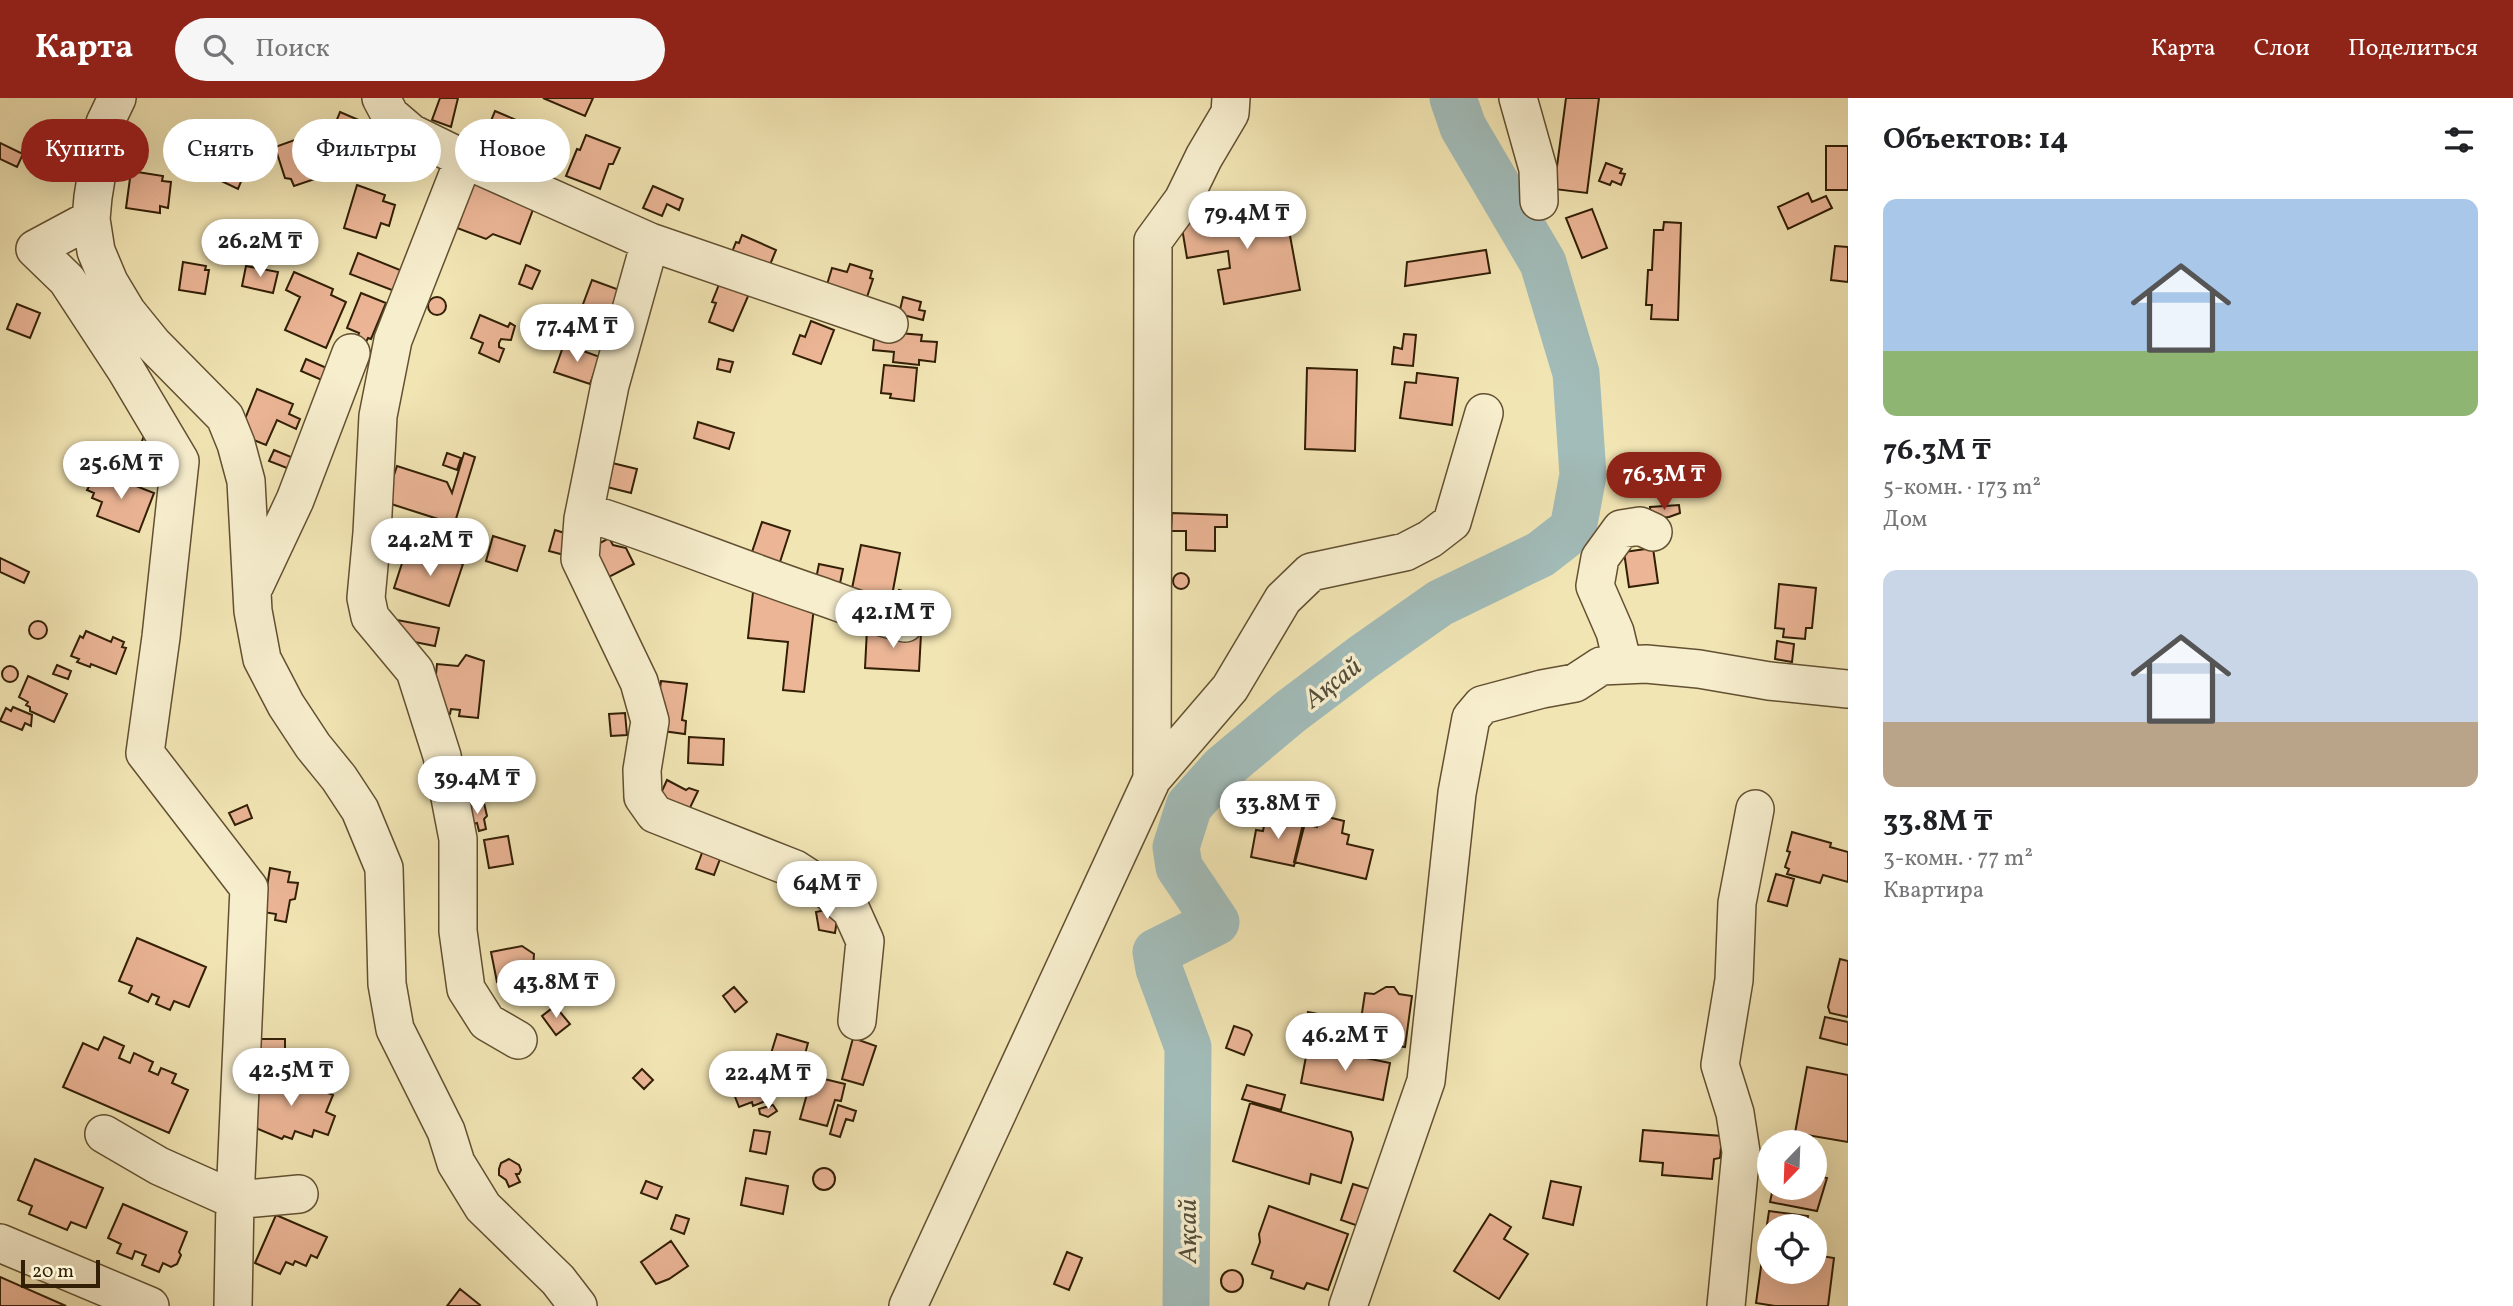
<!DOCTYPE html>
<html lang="ru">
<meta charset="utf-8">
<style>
:root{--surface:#fff;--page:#f6f6f6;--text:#202124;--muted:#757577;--accent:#8f2418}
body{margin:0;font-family:Vollkorn,serif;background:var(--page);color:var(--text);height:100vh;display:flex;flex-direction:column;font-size:26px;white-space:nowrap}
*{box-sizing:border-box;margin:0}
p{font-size:23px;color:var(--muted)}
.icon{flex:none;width:38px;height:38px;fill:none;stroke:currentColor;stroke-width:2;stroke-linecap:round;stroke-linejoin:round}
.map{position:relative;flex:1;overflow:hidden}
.drawer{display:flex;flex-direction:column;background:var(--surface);width:665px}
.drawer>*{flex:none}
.top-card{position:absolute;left:21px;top:21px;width:665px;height:63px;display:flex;gap:14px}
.needle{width:46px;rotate:203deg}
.tools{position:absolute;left:1757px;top:1032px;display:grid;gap:14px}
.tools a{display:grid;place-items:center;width:70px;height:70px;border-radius:50%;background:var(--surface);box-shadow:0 7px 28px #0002;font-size:35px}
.scale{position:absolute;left:21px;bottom:18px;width:79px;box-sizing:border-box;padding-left:7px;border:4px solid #321f05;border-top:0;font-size:19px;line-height:24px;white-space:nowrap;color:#321f05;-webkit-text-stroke:5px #f7eece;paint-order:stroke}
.price{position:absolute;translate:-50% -60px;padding:0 16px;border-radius:24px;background:#fff;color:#222;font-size:23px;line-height:46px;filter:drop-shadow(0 2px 4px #0008)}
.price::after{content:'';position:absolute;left:50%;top:42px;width:21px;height:16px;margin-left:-10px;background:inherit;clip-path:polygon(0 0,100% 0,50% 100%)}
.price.selected{background:var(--accent);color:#fff}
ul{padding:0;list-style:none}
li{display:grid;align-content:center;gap:14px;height:371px;padding:0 35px}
li span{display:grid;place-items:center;height:217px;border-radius:14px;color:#555}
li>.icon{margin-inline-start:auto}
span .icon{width:126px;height:126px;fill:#fffc;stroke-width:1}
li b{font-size:30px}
h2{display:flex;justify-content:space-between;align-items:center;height:84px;padding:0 35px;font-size:30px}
.chip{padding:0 24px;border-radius:32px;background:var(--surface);box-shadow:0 7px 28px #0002;font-size:24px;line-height:63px}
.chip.selected{background:var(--accent);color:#fff}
header{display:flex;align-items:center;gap:42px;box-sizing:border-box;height:98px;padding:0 35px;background:var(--accent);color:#fff}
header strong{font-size:33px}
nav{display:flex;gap:38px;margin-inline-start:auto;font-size:24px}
.search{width:490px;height:63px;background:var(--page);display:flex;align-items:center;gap:18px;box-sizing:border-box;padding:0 24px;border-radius:38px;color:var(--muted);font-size:26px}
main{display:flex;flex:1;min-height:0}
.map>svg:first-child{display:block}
</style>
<header>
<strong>Карта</strong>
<div class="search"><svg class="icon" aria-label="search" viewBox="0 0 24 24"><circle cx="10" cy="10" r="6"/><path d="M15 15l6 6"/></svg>Поиск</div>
<nav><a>Карта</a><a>Слои</a><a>Поделиться</a></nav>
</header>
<main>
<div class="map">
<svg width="1848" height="1208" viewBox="0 0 1848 1208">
<rect width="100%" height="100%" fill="#f2e5b4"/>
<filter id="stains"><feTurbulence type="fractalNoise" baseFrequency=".00286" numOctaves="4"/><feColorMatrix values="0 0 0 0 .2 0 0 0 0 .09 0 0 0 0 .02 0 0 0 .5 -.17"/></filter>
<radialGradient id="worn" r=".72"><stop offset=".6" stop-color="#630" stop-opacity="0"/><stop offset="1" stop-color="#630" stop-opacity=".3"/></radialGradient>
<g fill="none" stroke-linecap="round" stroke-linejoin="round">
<!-- river -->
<path stroke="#a2bcb9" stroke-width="47" d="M 1186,1208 L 1188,949 L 1159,871 L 1156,854 L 1216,824 L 1179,769 L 1176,749 L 1189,708 L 1223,670 L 1290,614 L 1363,559 L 1440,505 L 1541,456 L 1573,431 L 1583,377 L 1576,275 L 1543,165 L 1463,29 L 1453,0"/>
</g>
<!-- building -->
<path fill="#ebb596" stroke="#321f05" stroke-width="2" d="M 440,0 L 458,0 L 451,29 L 432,22 Z
M 543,0 L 593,0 L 585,18 Z
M 1566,0 L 1599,0 L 1587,95 L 1554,91 Z
M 495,13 L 521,24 L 518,31 L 532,37 L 525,55 L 511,49 L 504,65 L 478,54 Z
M 340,14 L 361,23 L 349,50 L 329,41 Z
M 586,37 L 620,50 L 613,66 L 609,66 L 600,91 L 566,78 L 577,51 L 580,52 Z
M 303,39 L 318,80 L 294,88 L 291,81 L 285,80 L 275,49 Z
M 0,45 L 23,56 L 17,69 L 0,61 Z
M 1826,48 L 1848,48 L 1848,92 L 1826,92 Z
M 1606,65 L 1622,71 L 1620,75 L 1625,76 L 1621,87 L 1612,83 L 1610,87 L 1599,83 Z
M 223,67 L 244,76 L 238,91 L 217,81 Z
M 131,73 L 163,78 L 162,83 L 171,84 L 168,110 L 160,108 L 160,115 L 126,110 Z
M 480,78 L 537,101 L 520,146 L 493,136 L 486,141 L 457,130 L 460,123 L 454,120 L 469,84 L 476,87 Z
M 357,87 L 385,97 L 383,103 L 395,107 L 389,128 L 381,125 L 376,140 L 344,130 Z
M 653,88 L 683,101 L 679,112 L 667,106 L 662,118 L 643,110 Z
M 1808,95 L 1812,104 L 1826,98 L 1832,110 L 1788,131 L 1778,109 Z
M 1284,105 L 1300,192 L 1224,206 L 1218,172 L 1230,170 L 1228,153 L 1187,160 L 1181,124 Z
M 1592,111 L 1607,150 L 1582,160 L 1566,120 Z
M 1664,124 L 1681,125 L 1678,222 L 1651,221 L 1652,207 L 1646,207 L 1648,172 L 1652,172 L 1654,132 L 1663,132 Z
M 742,137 L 776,152 L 767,174 L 732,154 L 736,144 L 739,145 Z
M 1835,148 L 1848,149 L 1848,184 L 1831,182 Z
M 1486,152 L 1490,175 L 1405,188 L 1407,164 Z
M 358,155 L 405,174 L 397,194 L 350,176 Z
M 183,164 L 206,168 L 205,172 L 209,172 L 205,196 L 179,192 Z
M 850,166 L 872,173 L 870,180 L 873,181 L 865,205 L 825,193 L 832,170 L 847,174 Z
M 526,167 L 540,173 L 532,191 L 519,186 Z
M 246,168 L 278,174 L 273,195 L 242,188 Z
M 294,174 L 333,191 L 331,197 L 346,204 L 326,250 L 285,232 L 300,199 L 286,192 Z
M 592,182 L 625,194 L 618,213 L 604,208 L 598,225 L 593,227 L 582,224 L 583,221 L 579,217 Z
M 720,184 L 749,196 L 733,233 L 709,224 L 716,205 L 712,204 Z
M 361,195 L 386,205 L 371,241 L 368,240 L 366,244 L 357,240 L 359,235 L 347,230 Z
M428 208a9 9 0 1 1 18 0a9 9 0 1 1-18 0Z
M 903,199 L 921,204 L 919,212 L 925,213 L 923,222 L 899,216 Z
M 17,206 L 40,215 L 30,240 L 7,231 Z
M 480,217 L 508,229 L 510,225 L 515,228 L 511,242 L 501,241 L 499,245 L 499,249 L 504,251 L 499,264 L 479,255 L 483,245 L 471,240 Z
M 811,223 L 834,232 L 821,266 L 793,256 L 800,237 L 805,239 Z
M 875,233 L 922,237 L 921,243 L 937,244 L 935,264 L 919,262 L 919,267 L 893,264 L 894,254 L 873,252 Z
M 1404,236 L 1416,237 L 1413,268 L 1392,266 L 1394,249 L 1402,251 Z
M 564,246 L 600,259 L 590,286 L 554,274 Z
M 306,261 L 329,271 L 324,283 L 301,273 Z
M 719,261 L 733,264 L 730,274 L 717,271 Z
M 884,267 L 917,270 L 914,303 L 890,300 L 891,296 L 881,295 Z
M 1307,270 L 1357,272 L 1355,353 L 1305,351 Z
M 1417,275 L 1458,280 L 1452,327 L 1400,320 L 1405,284 L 1416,285 Z
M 257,291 L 293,306 L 289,316 L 300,321 L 296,331 L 277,322 L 266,347 L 239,336 Z
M 698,324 L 734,335 L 729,351 L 694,340 Z
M 144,338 L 155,343 L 149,356 L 168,364 L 159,384 L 143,377 L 141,381 L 129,376 Z
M 274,352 L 296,361 L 292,372 L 269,363 Z
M 447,355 L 461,360 L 457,372 L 443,367 Z
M 464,355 L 475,359 L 455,424 L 443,421 L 441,427 L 437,425 L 438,421 L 385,404 L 397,368 L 447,384 L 452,395 Z
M 608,364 L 637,371 L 631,395 L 603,388 Z
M 98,373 L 154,395 L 139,434 L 97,418 L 102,404 L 92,400 L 94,395 L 87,392 Z
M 1679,407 L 1680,415 L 1669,419 L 1651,421 L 1650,409 Z
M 1172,415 L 1227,417 L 1227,429 L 1215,429 L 1215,453 L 1186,452 L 1186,433 L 1171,433 Z
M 762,424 L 790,433 L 779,467 L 751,457 Z
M 555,432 L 574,438 L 568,458 L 549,453 Z
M 493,438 L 525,448 L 517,473 L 486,463 Z
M 609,440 L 613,447 L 626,450 L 634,466 L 605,481 L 589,451 Z
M 861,447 L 900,455 L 890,508 L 850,500 Z
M 1653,450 L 1658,485 L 1629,489 L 1624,454 Z
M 430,455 L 463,466 L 449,508 L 394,490 L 404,459 L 426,466 Z
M 0,460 L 29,474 L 24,485 L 0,474 Z
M 819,466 L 843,471 L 839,490 L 815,486 Z
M1173 483a8 8 0 1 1 16 0a8 8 0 1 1-16 0Z
M 1779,486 L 1816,490 L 1812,530 L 1806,530 L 1805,541 L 1783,539 L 1784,531 L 1775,530 Z
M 899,492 L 912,496 L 908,507 L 895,502 Z
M 753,494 L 815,501 L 804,594 L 783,592 L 788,544 L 748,540 Z
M914 505a8 8 0 1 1 16 0a8 8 0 1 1-16 0Z
M 397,522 L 439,530 L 435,548 L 394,540 Z
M29 532a9 9 0 1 1 18 0a9 9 0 1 1-18 0Z
M 867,531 L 921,536 L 919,573 L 865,570 Z
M 86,533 L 111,544 L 113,539 L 124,544 L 122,549 L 126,550 L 116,576 L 91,566 L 90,569 L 77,564 L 79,561 L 71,558 L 80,538 L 83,540 Z
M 1777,543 L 1794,546 L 1792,564 L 1775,561 Z
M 466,557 L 484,563 L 478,620 L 459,618 L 460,612 L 451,611 L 450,616 L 432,615 L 437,566 L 458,568 Z
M 57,567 L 71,573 L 68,581 L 53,576 Z
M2 576a8 8 0 1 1 16 0a8 8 0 1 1-16 0Z
M 28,578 L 67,596 L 54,624 L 30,613 L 30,609 L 26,607 L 28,604 L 19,599 Z
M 661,583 L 687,586 L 682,622 L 686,623 L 685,636 L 663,633 L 656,620 Z
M 13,609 L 32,617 L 31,628 L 25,625 L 22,632 L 0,623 L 6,610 L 11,613 Z
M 625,615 L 627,637 L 611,638 L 609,616 Z
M 689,639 L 724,641 L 723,667 L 688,665 Z
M 667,682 L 686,692 L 689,690 L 698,693 L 686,718 L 657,704 Z
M 484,705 L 487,718 L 484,721 L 486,731 L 479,733 L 477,725 L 469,727 L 464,710 Z
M 247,707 L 252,720 L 235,727 L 229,715 Z
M 1266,717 L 1305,725 L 1294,768 L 1251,759 L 1256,732 L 1263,733 Z
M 1320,717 L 1344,723 L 1342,735 L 1349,737 L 1347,746 L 1373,752 L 1366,781 L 1294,764 L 1303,726 L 1317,729 Z
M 1792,734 L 1831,745 L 1830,749 L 1848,754 L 1848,784 L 1823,777 L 1820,785 L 1787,776 L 1789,771 L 1785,769 L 1790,754 L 1787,753 Z
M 508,738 L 513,766 L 489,770 L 484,742 Z
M 705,747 L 723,753 L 714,777 L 696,771 Z
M 270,770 L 290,774 L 288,784 L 298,785 L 295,801 L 290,802 L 286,824 L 275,822 L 276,816 L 263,814 Z
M 1776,776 L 1794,781 L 1787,808 L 1768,803 Z
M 830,811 L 837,822 L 835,835 L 819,832 L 816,814 Z
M 137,840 L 206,869 L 189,909 L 174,903 L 170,912 L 156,906 L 159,899 L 152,896 L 148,904 L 129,895 L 132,888 L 119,883 Z
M 522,848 L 534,856 L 533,870 L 526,872 L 527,878 L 497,884 L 491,854 Z
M 1840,861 L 1848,863 L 1848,919 L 1830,915 L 1828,909 Z
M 734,889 L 747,904 L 735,914 L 723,898 Z
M 1386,889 L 1394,889 L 1399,896 L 1412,898 L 1405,949 L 1348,941 L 1350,927 L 1360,928 L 1365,895 L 1374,896 Z
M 555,908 L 570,926 L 556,937 L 542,918 Z
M 1308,914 L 1328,918 L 1325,932 L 1305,927 Z
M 1825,919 L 1848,924 L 1848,947 L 1820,940 Z
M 1234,928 L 1249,933 L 1252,937 L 1244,957 L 1226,950 Z
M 777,936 L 808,945 L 801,971 L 769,962 Z
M 104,939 L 124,948 L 119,960 L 130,965 L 134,955 L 153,964 L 149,973 L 158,977 L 161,970 L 176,976 L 172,985 L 188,992 L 169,1035 L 63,989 L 83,945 L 98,952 Z
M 853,940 L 876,948 L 863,987 L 842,981 Z
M 258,941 L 285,941 L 285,959 L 258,958 Z
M 1308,948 L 1390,965 L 1383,1002 L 1301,985 Z
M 751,957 L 753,962 L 765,965 L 777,993 L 771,995 L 773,1000 L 753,1008 L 752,1004 L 739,1009 L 725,973 L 731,970 L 729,965 Z
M 1807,969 L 1848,977 L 1848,1044 L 1795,1035 Z
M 642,971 L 653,982 L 644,991 L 633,980 Z
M 267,972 L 333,997 L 326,1014 L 335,1018 L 328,1037 L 314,1032 L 312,1039 L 295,1033 L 292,1041 L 284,1038 L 282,1041 L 258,1031 L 249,1017 Z
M 816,979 L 845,986 L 841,1003 L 835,1002 L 827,1028 L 800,1021 L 807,996 L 811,997 Z
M 1247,987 L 1285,997 L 1281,1012 L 1242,1001 Z
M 1250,1005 L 1351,1034 L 1353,1041 L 1341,1085 L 1311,1076 L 1309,1086 L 1233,1063 Z
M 773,1007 L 777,1013 L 768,1019 L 760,1016 L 759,1011 Z
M 838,1007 L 856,1013 L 853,1023 L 846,1021 L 840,1039 L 830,1036 Z
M 754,1032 L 770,1034 L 766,1056 L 750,1053 Z
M 1643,1032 L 1722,1038 L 1720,1060 L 1714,1061 L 1712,1081 L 1662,1077 L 1663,1065 L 1640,1063 Z
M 35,1061 L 103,1090 L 86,1130 L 71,1124 L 67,1132 L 29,1116 L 32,1108 L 18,1102 Z
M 509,1061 L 519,1067 L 521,1072 L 519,1076 L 516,1076 L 520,1084 L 509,1089 L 506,1082 L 499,1077 L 499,1071 L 501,1065 Z
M813 1081a11 11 0 1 1 22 0a11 11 0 1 1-22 0Z
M 1815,1078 L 1827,1080 L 1817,1113 L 1770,1104 L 1773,1090 L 1815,1090 Z
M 746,1080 L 788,1088 L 783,1116 L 741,1107 Z
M 646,1083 L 662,1089 L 657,1101 L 641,1095 Z
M 1551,1083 L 1581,1089 L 1573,1127 L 1543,1120 Z
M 1353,1086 L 1376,1093 L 1364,1130 L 1341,1122 Z
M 123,1106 L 187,1134 L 179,1154 L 181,1157 L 177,1166 L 171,1169 L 163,1165 L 159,1174 L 142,1167 L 146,1157 L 135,1153 L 132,1161 L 117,1155 L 121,1146 L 108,1140 Z
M 1269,1108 L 1348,1136 L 1328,1192 L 1307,1185 L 1304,1191 L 1271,1180 L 1273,1173 L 1252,1166 L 1260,1144 L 1259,1136 Z
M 1769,1113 L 1808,1118 L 1806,1129 L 1769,1129 L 1769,1148 L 1764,1147 Z
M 1490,1116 L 1511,1129 L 1504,1141 L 1528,1156 L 1499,1201 L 1454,1173 Z
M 276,1117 L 327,1139 L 317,1160 L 311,1157 L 306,1168 L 295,1163 L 293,1167 L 286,1164 L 280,1176 L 255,1165 Z
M 676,1117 L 689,1121 L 684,1136 L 671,1131 Z
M 671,1143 L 688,1168 L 669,1181 L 656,1186 L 641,1164 Z
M 1764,1147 L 1769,1148 L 1769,1174 L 1815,1174 L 1815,1157 L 1834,1160 L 1828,1208 L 1775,1208 L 1756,1205 Z
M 1067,1154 L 1082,1160 L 1069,1192 L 1054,1186 Z
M1221 1183a11 11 0 1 1 22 0a11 11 0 1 1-22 0Z
M 0,1179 L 66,1208 L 0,1208 Z
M 460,1191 L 480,1207 L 479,1208 L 447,1208 Z"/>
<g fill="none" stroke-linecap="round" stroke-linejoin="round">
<defs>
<path id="minor" d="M 117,0 L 105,25 L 93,99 L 91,121 L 96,153 L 109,184 L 127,214 L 153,246 L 225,319 L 236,346 L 246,383 L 253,513 L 262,561 L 286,607 L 313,648 L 339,680 L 360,712 L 384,770 L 387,886 L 395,931 L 446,1033 L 456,1065 L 483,1109 L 558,1182 L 578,1208
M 381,0 L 390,17 L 411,35 L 464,61 L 650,144 L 889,226
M 1518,0 L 1538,71 L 1539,103
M 464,61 L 393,242 L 378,318 L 372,435 L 366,500 L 370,519 L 415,573 L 442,658 L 458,741 L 458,833 L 466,891 L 487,924 L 518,942
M 91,121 L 35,151 L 67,182 L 126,272 L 180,363 L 161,539 L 145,655 L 249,790 L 235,1102 L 233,1208
M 650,144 L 610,287 L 583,421 L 580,461 L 639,584 L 650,623 L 642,672 L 643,699 L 655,716 L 795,771 L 829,793 L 851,812 L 865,843 L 857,923
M 585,414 C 664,439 740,471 818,497 C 847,507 875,519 905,525
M 255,487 L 295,402 L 351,255
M 1623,567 L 1615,534 L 1595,488 L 1600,460 L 1621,431 L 1640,428 L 1653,434
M 1152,681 L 1230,590 L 1283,501 L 1311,474 L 1405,454 L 1430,441 L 1452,424 L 1484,315
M 104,1036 L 159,1068 L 235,1102 L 299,1096
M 0,1145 L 150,1208
M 908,1208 L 1152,681 L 1153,143 L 1183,102 L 1204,59 L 1230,15 L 1231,0
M 1348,1208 L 1426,983 L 1457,695 L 1471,620 L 1482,607 L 1542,591 L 1575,585 L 1601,568 L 1646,566 L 1699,571 L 1769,583 L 1848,591
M 1726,1208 L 1741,1054 L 1735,1015 L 1720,967 L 1734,882 L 1737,805 L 1755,711"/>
</defs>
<!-- minor casing -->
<use href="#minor" stroke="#625031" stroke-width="40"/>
<!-- minor -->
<use href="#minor" stroke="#f7eece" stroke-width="37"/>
</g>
<g text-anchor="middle" stroke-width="7" stroke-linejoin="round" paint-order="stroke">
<!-- water labels -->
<g font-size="26" font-style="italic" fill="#544e3b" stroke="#f7eece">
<text transform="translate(1332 584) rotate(-38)" y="9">Ақсай</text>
<text transform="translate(1187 1133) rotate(-90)" y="9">Ақсай</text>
</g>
</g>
<rect width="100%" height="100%" filter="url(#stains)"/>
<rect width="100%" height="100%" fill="url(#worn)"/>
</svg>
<div class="tools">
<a><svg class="needle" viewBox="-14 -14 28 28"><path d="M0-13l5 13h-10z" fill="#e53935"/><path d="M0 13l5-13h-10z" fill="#757577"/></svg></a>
<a><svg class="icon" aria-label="locate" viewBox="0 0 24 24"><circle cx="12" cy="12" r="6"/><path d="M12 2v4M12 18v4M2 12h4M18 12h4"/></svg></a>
</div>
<div class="scale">20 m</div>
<b class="price" style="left:1247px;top:153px">79.4M ₸</b>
<b class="price" style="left:260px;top:181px">26.2M ₸</b>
<b class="price" style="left:577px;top:266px">77.4M ₸</b>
<b class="price" style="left:121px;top:403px">25.6M ₸</b>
<b class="price selected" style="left:1664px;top:414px">76.3M ₸</b>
<b class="price" style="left:430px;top:480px">24.2M ₸</b>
<b class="price" style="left:893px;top:552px">42.1M ₸</b>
<b class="price" style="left:477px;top:718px">39.4M ₸</b>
<b class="price" style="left:1278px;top:743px">33.8M ₸</b>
<b class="price" style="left:827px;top:823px">64M ₸</b>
<b class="price" style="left:556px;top:922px">43.8M ₸</b>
<b class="price" style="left:1345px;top:975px">46.2M ₸</b>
<b class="price" style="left:291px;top:1010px">42.5M ₸</b>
<b class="price" style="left:768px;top:1013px">22.4M ₸</b>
<div class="top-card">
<a class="chip selected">Купить</a>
<a class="chip">Снять</a>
<a class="chip">Фильтры</a>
<a class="chip">Новое</a>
</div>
</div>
<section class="drawer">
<h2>Объектов: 14<svg class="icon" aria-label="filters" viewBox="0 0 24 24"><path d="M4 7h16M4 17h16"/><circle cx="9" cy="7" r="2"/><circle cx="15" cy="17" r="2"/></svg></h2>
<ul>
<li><span style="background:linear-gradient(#a9c7e8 70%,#8fb573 0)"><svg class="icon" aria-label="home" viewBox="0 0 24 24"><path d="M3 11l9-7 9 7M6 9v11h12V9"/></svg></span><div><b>76.3M ₸</b><p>5-комн. · 173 m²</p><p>Дом</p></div></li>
<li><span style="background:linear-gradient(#c9d6e8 70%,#b9a48a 0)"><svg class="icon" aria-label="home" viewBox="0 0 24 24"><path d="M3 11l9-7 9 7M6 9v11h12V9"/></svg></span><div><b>33.8M ₸</b><p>3-комн. · 77 m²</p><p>Квартира</p></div></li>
</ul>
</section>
</main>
